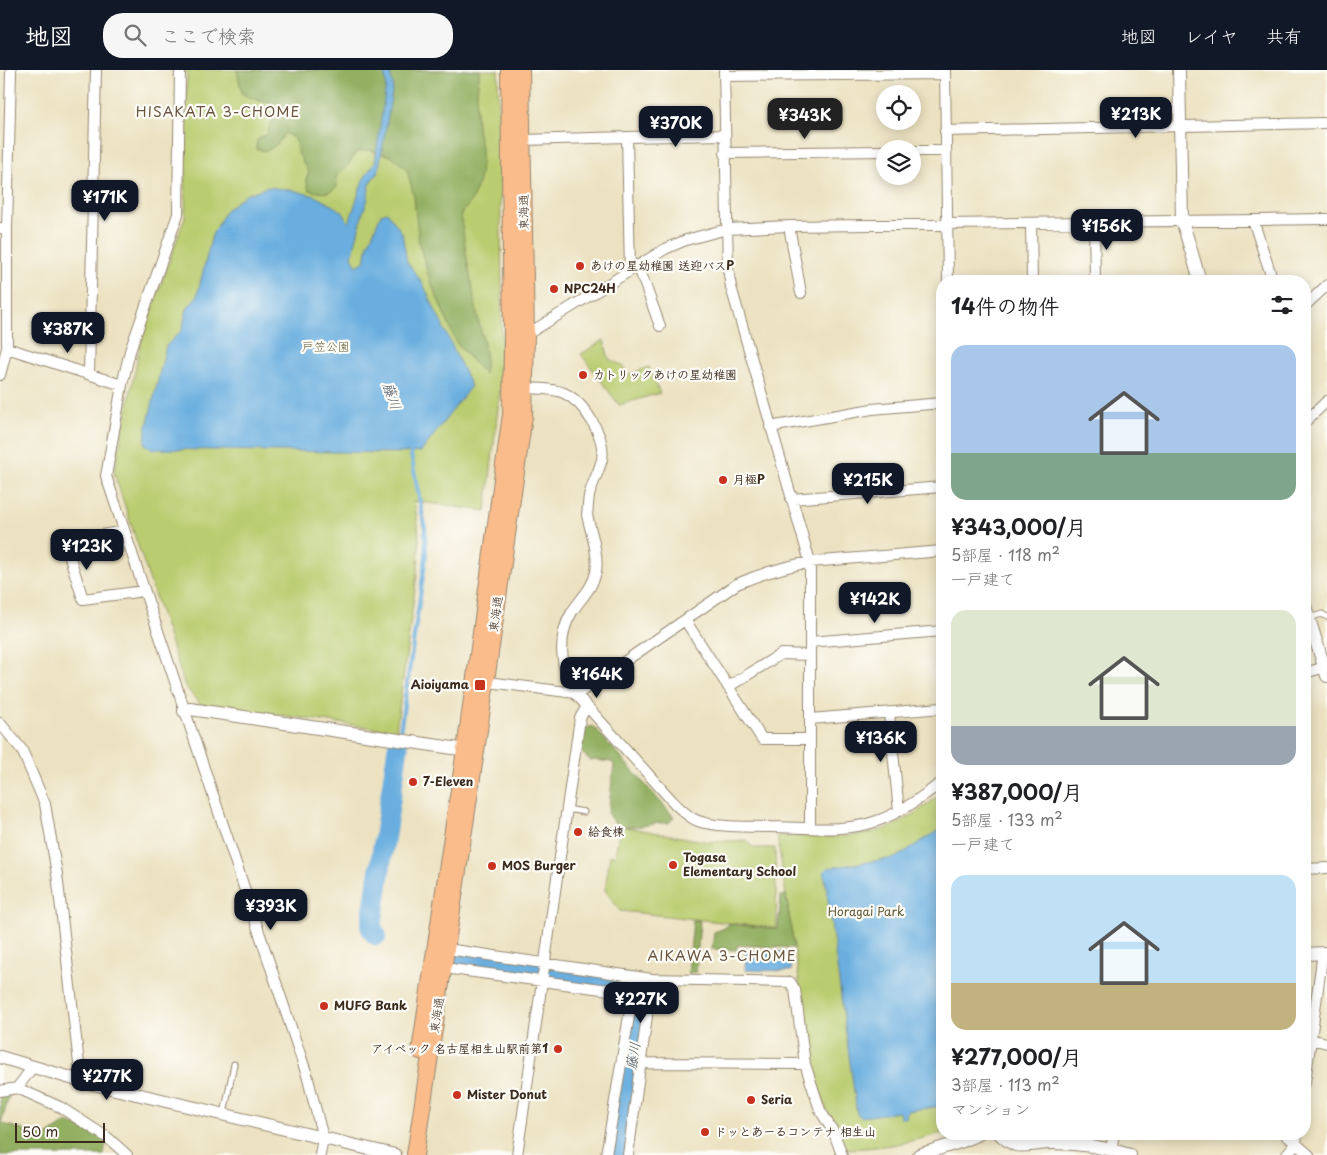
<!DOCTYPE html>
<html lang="ja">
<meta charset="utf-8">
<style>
:root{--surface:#fff;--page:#f6f6f6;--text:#202124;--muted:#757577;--accent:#111827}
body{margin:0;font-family:"Playpen Sans","Klee One",sans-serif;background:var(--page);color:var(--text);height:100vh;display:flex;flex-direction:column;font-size:19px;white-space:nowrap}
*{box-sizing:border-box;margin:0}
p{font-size:16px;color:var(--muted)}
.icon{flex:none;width:28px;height:28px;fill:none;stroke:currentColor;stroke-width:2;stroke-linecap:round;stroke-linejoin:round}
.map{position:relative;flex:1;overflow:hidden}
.side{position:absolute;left:936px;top:205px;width:375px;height:865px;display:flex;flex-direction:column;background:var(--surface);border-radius:20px;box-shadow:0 2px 12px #0003}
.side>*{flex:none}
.controls{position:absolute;left:876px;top:15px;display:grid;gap:10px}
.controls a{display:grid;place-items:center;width:45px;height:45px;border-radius:50%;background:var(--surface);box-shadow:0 2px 12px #0003;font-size:25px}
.scale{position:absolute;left:15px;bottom:12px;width:90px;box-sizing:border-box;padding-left:5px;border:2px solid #3b2a1e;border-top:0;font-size:14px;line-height:18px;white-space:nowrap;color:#3b2a1e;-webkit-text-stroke:4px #fdfcf7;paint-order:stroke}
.price{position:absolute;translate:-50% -42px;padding:0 11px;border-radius:10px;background:var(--accent);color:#fff;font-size:16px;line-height:32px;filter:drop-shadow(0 1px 2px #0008)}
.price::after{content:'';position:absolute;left:50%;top:30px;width:15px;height:11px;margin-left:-8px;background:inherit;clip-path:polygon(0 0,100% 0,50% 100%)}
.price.selected{background:#222;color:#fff}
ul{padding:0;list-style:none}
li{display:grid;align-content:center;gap:10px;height:265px;padding:0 15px}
li span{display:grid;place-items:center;height:155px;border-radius:15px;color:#555}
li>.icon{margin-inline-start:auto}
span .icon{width:90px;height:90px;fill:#fffc;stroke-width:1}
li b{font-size:21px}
h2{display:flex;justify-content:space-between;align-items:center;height:60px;padding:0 15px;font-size:21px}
header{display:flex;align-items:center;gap:30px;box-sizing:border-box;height:70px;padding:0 25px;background:var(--accent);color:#fff}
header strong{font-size:24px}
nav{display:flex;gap:28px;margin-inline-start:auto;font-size:18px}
.search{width:350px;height:45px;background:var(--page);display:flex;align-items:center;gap:12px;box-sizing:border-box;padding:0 18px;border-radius:20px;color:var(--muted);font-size:19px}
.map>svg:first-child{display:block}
</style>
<header>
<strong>地図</strong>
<div class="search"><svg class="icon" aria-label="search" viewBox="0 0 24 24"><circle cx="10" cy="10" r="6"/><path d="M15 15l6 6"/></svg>ここで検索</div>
<nav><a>地図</a><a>レイヤ</a><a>共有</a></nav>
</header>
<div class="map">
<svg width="1327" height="1085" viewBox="0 0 1327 1085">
<rect width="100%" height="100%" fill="#fdfcf7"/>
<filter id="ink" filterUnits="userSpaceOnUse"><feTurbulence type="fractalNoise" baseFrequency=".02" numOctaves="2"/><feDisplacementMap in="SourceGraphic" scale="10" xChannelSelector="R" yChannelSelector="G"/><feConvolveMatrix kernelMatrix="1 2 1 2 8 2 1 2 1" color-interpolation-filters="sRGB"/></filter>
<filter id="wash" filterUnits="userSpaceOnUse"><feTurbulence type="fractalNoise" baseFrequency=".0096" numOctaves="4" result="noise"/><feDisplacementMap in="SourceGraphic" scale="20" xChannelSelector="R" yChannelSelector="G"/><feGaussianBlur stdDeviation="1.12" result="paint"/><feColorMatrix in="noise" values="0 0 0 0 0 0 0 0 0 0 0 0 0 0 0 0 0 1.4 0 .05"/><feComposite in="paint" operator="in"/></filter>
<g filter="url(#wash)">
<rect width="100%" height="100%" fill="#ece2c1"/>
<!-- green -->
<path fill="#bacc6f" stroke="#7a7b46" d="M 187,0 L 498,0 L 502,217 L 501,313 L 486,441 L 414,431 C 419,454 420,473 418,497 L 396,661 L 200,634 L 185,616 L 114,403 L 141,271 L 185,147 Z
M 604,270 L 609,289 L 623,296 L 627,305 L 649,297 L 660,323 L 619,335 L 581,284 Z
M 942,723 L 942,1063 C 907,1073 882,1078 845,1079 L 827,1041 L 812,995 L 777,766 C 818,766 864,772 901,752 C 916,744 929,733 942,723 Z
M 620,756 L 709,772 L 747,770 L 753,778 L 775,778 L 777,858 L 620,841 L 605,820 L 610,785 L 615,786 Z"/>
<!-- forest -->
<path fill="#93b062" stroke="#676d40" d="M 237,0 L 480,0 C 477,19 475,36 477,55 C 477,63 480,70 481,78 C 482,101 479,127 461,143 C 464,177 471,210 477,243 C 481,265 489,281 484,304 L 457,274 L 431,213 L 419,174 L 414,127 L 407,99 L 391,86 L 369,80 L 356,82 L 349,94 L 336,107 L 337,117 C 327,125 322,123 309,120 L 306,109 L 309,103 L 298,83 L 295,69 L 285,63 L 277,74 L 267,81 L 256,79 L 257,70 L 267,64 L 279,33 L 260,31 L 242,24 Z
M 593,656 L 674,747 L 669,753 C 649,751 620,768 608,744 L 614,695 L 612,692 L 594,690 L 591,691 L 581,682 L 583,659 Z
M 786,825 L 794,878 L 737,875 L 737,880 L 712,879 L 714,862 L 725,858 L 727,854 L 778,859 L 781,826 Z
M 693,850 L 700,851 L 696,902 L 688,903 Z
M 10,1024 L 1,1053 L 45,1067 L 67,1052 L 106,1070 L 104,1085 L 0,1085 L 0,1026 Z"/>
<!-- water -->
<path fill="#69aedf" stroke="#526c7e" d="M 382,0 L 389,0 L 393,16 L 378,104 L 373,108 L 369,117 L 368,129 L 363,142 L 352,187 L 357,196 L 365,191 L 368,175 L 381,144 L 387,142 L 402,163 L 407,192 L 423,214 L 471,316 L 421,382 L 400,383 L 153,379 L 145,374 L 146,361 L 166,276 L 182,260 L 187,239 L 197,226 L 212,165 L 226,140 L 245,125 L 267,117 L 292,120 L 315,126 L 342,141 L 349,153 L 363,110 L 375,92 L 386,15 L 385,7 Z
M 942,758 L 942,1036 L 907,1041 L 906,1048 L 900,1048 L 899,1042 L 861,1047 L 857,1044 L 824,801 L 827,798 L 895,788 Z
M 746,881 L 791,882 L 791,901 L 745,900 Z"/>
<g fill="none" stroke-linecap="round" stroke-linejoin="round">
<!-- stream -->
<path stroke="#69aedf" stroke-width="4" d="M 400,662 L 426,486 L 425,458 L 410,379"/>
<!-- river -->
<path stroke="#69aedf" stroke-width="21" d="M 376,865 L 371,858 L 398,677
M 458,889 L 629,914 L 641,931 L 617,1085"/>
</g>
</g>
<g filter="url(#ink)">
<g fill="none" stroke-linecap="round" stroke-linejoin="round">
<defs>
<path id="service" d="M 1309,548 L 1322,544 L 1327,547
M 567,739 L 584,742
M 224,1044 L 234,994"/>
<path id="minor" d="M 180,0 L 178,144 L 130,281 L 122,315 L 106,406 L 307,1005 L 323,1068 L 320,1085
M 724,0 L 728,199 L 731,217 L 810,492 L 810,757
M 945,0 L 948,211
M 724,6 L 945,4
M 945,61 L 1327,53
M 627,67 L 725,65
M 523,70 L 627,67 L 630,200
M 912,81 L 945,81
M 725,83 L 885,81
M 1253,150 L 1273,211
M 1094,152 L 1095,211
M 1031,153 L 1032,211
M 789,156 L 801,223
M 0,158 L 7,159 L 7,278 L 0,305
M 7,159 L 11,0
M 638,195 L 660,256
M 1305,236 L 1327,215
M 526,265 L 665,179 L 686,170 L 727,159 L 789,156 L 1327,149
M 7,278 L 122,315
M 89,304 L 96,0
M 526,318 C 538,319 553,318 564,323 C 584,332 606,367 602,389 C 599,402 592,413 589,426 C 588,432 588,438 587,445 C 591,463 599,484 596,502 C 593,518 580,529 572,542 C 557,566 560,600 575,623 L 676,735 C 685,743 693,751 705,753 C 726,758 749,756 770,757 C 804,757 844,763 877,751 C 902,742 922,727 942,712
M 1305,352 L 1327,331
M 770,357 L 872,339 L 942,333
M 791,429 L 942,417
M 124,461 L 65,472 L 83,529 L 144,521
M 685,550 L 762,669 L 810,669
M 810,572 L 942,561
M 1305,603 L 1325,597
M 480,611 L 575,623
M 728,617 L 781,584 L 810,585
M 576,625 L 737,514 C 762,503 783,497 810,492 L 942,481
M 889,643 L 899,741
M 810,649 L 942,638
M 0,653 L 22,680 L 45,734 L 57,804 L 81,1011
M 1305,799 L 1327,798
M 447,879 L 652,909
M 444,898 L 624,922 L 631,934 L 606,1085
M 1306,968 L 1327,973
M 641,993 L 805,994
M 1305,1012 L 1323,882
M 17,1018 L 60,1037 L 108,1068 L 127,1085
M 0,1021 L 17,1018 L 32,998
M 1285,1064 L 1309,1085
M 1111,1079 L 1114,1064
M 517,1085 L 580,648 L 587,636
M 628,1085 L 652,909 L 790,912 L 795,920 L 805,994 L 820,1040 L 834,1063 L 842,1085
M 1286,1085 L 1296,1073 L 1297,1064"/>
<path id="tertiary" d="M 1179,0 L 1182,150 L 1200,211
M 1305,536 L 1327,606
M 184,641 L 190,639 L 473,681
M 1305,884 L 1327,883
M 0,987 L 81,1011 L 395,1085
M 1000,1064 C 1004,1068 1010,1073 1016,1075 C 1026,1077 1040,1073 1051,1073 C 1077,1073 1105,1077 1130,1085
M 919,1085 L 963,1071 L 979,1064"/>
<path id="primary" d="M 420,981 L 465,680 L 511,344 L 512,270 L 509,0
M 415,1085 L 476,681 L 524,346 L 526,265 L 521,0"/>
</defs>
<!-- service casing -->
<use href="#service" stroke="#948670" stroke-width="7"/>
<!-- minor casing -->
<use href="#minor" stroke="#948670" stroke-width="12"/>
<!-- tertiary casing -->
<use href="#tertiary" stroke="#948670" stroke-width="14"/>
<!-- primary casing -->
<use href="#primary" stroke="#948670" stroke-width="18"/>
<!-- service -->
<use href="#service" stroke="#fff" stroke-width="5"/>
<!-- minor -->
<use href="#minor" stroke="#fff" stroke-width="10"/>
<!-- tertiary -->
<use href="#tertiary" stroke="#fff" stroke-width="12"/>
<!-- primary -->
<use href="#primary" stroke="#fabc8b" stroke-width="16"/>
</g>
</g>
<!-- markers -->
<g fill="#c8321e" stroke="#fdfcf7" stroke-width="2">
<circle cx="580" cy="196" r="5"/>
<circle cx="554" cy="219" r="5"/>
<circle cx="583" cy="305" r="5"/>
<circle cx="723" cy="410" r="5"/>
<rect x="474" y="609" width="12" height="12" rx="2.5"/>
<circle cx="413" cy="712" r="5"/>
<circle cx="578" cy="762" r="5"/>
<circle cx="673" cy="795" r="5"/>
<circle cx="492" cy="796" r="5"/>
<circle cx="324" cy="936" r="5"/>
<circle cx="558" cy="979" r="5"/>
<circle cx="457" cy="1025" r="5"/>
<circle cx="751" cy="1030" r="5"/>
<circle cx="705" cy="1062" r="5"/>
</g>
<g text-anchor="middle" stroke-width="4.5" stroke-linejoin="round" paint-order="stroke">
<!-- street labels -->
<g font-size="12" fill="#3b2a1e" stroke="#fdfcf7">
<text transform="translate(524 142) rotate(-91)" y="4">東海通</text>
<text transform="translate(496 544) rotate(-82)" y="4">東海通</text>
<text transform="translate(437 945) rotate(-81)" y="4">東海通</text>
</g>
<!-- poi labels -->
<g font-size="12" font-weight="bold" fill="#3b2a1e" stroke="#fdfcf7" text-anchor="start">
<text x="590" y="200">あけの星幼稚園 送迎バスP</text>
<text x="564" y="223">NPC24H</text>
<text x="593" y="309">カトリックあけの星幼稚園</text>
<text x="733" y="414">月極P</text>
<text x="469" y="619" text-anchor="end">Aioiyama</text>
<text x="423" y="716">7-Eleven</text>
<text x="588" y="766">給食棟</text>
<text x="683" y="792">Togasa<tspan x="683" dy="14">Elementary School</tspan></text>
<text x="502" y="800">MOS Burger</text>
<text x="334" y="940">MUFG Bank</text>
<text x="548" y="983" text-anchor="end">アイペック 名古屋相生山駅前第1</text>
<text x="467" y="1029">Mister Donut</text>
<text x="761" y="1034">Seria</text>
<text x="715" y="1066">ドッとあーるコンテナ 相生山</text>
</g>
<!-- park labels -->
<g font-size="12" fill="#615b36" stroke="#fdfcf7">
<text x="326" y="281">戸笠公園</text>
<text x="866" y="846">Horagai Park</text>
</g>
<!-- neighbourhood labels -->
<g font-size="14" letter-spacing="1" fill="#69543f" stroke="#fdfcf7">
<text x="218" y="47">HISAKATA 3-CHOME</text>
<text x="722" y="891">AIKAWA 3-CHOME</text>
</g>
<!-- water labels -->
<g font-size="14" font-style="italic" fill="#4b5862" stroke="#fdfcf7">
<text transform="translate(392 326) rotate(71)" y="5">藤川</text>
<text transform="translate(633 986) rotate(-81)" y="5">藤川</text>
</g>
</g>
</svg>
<div class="controls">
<a><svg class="icon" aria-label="locate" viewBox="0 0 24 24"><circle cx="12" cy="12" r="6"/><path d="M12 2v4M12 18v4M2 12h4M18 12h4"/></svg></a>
<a><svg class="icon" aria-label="layers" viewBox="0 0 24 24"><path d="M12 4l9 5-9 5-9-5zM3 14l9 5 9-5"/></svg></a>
</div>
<div class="scale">50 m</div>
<b class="price" style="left:1136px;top:69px">¥213K</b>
<b class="price selected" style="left:805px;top:70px">¥343K</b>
<b class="price" style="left:676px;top:78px">¥370K</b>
<b class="price" style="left:105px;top:152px">¥171K</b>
<b class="price" style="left:1107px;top:181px">¥156K</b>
<b class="price" style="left:68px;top:284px">¥387K</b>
<b class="price" style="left:868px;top:435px">¥215K</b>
<b class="price" style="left:87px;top:501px">¥123K</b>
<b class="price" style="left:875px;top:554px">¥142K</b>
<b class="price" style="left:597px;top:629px">¥164K</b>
<b class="price" style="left:881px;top:693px">¥136K</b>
<b class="price" style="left:271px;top:861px">¥393K</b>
<b class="price" style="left:641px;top:954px">¥227K</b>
<b class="price" style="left:107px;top:1031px">¥277K</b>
<section class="side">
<h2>14件の物件<svg class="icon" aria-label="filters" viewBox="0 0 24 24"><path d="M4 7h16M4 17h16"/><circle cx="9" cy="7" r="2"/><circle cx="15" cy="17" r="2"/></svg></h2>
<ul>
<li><span style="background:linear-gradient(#a9c7e8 70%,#7fa58c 0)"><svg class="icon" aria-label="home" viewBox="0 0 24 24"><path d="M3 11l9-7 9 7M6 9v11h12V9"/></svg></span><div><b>¥343,000/月</b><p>5部屋 · 118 m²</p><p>一戸建て</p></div></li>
<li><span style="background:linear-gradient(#dfe7d0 75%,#9aa5b1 0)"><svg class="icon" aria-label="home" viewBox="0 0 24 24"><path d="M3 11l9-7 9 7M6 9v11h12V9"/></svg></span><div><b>¥387,000/月</b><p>5部屋 · 133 m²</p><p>一戸建て</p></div></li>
<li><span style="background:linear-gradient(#bfe0f5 70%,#c2b280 0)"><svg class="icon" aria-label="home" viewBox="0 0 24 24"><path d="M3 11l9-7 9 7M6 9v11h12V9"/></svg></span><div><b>¥277,000/月</b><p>3部屋 · 113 m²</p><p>マンション</p></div></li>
</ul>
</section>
</div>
